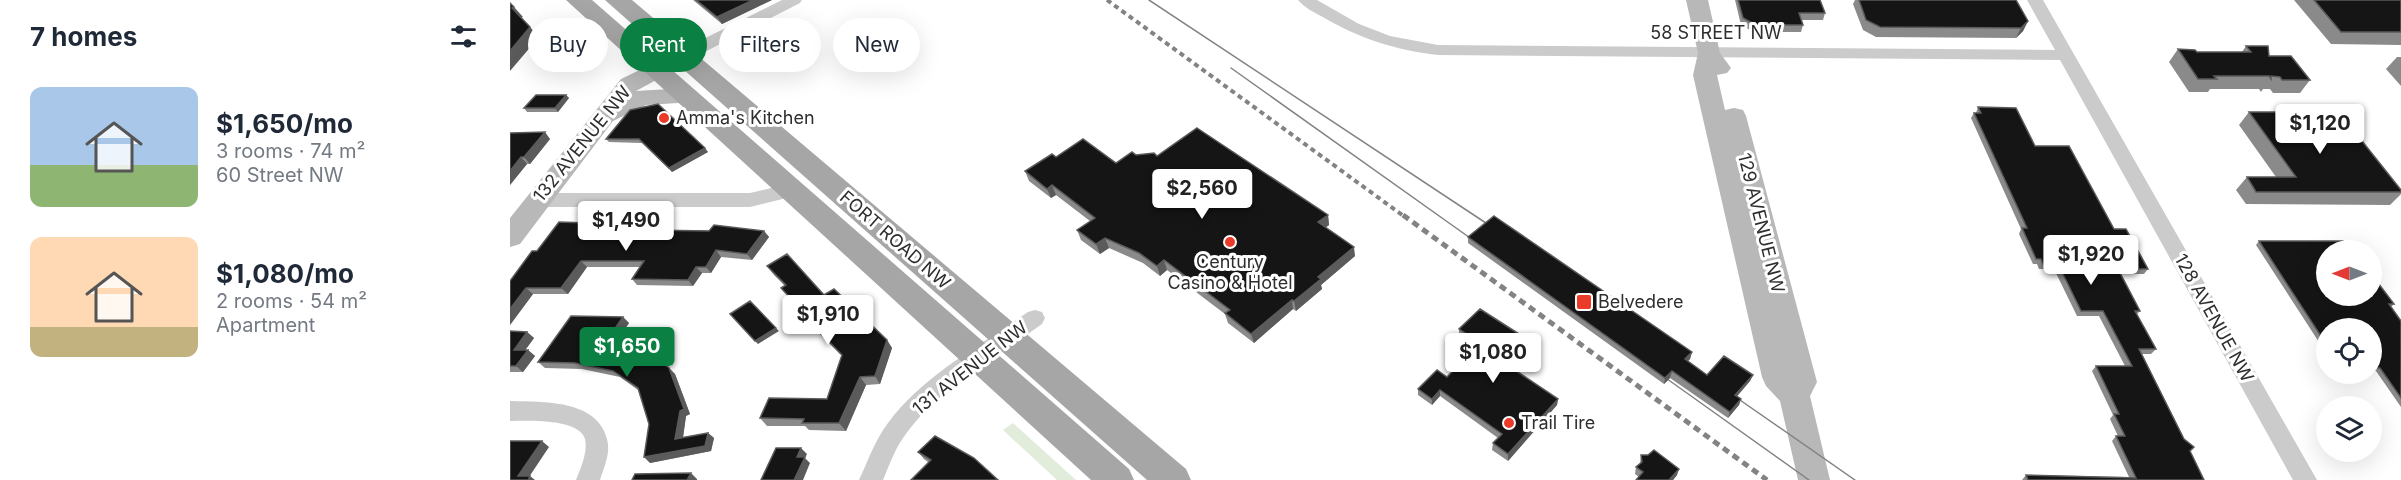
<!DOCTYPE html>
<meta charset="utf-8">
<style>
:root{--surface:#fff;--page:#f6f6f7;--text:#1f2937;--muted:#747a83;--accent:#0b8043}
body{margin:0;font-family:Inter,sans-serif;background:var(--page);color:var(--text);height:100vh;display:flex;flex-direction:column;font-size:22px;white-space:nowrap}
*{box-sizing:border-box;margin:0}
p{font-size:20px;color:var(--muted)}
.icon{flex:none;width:33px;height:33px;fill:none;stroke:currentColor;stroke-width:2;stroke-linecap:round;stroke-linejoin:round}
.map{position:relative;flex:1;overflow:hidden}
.side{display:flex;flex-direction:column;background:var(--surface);width:510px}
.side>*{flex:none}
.banner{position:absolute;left:18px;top:18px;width:570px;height:54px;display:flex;gap:12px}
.needle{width:39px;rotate:270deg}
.tools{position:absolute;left:1806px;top:240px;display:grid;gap:12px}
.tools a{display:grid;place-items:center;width:66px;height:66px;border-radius:50%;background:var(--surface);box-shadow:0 6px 24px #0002;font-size:30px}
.price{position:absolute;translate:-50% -51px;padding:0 14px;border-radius:6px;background:#fff;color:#222;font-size:20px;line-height:39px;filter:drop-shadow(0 2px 3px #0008)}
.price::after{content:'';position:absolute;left:50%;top:36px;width:18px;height:14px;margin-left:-9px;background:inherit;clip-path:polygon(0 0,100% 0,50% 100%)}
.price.current{background:var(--accent);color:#fff}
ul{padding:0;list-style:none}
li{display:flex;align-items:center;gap:18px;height:150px;padding:0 30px}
li span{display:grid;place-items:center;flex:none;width:168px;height:120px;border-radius:12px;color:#555}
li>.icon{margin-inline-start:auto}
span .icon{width:72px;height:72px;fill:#fffc;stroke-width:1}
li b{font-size:26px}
h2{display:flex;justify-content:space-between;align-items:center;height:72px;padding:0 30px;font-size:26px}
.chip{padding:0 21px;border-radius:27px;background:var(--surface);box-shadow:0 6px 24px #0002;font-size:21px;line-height:54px}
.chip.current{background:var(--accent);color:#fff}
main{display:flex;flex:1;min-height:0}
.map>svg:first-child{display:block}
</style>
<main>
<section class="side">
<h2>7 homes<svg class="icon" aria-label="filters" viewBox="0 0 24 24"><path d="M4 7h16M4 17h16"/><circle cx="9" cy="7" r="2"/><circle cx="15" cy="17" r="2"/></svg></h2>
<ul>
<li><span style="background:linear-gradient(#a9c7e8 65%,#8fb573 0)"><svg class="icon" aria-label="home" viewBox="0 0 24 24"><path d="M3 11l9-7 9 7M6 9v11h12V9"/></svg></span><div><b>$1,650/mo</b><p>3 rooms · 74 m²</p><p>60 Street NW</p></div></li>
<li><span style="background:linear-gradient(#ffd9b3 75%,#c2b280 0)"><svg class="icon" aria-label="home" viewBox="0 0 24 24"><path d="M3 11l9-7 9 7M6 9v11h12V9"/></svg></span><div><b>$1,080/mo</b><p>2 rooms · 54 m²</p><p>Apartment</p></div></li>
</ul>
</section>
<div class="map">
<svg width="1891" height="480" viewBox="0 0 1891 480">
<rect width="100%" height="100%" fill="#fff"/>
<!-- green -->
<path fill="#e1ecdb" d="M 503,423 L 566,480 L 547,480 L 493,430 Z"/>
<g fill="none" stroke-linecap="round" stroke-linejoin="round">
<!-- street -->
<path fill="#cbcbcb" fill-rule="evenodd" d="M 272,0 L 292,0 L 290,3 L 179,60 L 167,60 L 165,56 L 167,52 Z
M 788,0 L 807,0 L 849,24 L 880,36 L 928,45 L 1545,50 L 1517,0 L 1533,0 L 1807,480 L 1783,480 L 1550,60 L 928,55 C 885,50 848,38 811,16 C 803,12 794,7 788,0 Z
M 282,183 L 289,185 L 291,190 L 289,195 L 240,207 L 28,207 L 21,205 L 19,200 L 21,195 L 28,193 L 240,193 Z
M 525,310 L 532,312 L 535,318 L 532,324 C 485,358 426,390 393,438 C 384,451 379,466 373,480 L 349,480 C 358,461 365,440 378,423 C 412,376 471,345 518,312 Z
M 0,401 C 32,402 87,399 97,439 C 101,453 94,467 90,480 L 66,480 C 71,467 78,452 75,439 C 69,418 16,421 0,421 Z"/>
<!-- secondary -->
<path fill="#b8b8b8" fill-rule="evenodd" d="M 1176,0 L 1198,0 L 1210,53 L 1221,68 L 1217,73 L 1207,75 L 1215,110 L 1224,108 L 1233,110 L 1236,116 L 1307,382 L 1300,396 L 1320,480 L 1288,480 L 1270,401 L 1256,386 L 1252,377 L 1183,75 L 1188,53 Z
M 173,49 L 181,51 L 184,56 L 181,61 L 126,91 L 176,88 L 184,90 L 188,96 L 184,102 L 136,105 L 103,121 L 10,244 L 0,247 L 0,218 L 111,79 Z"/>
<!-- primary -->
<path fill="#a6a6a6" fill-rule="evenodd" d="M 56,0 L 82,0 L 619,469 L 624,480 L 581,480 Z
M 95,0 L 122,0 L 676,469 L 681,480 L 637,480 Z"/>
<!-- tram -->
<path stroke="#838383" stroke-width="1.5" d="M 639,0 L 988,231
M 721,68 L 970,245
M 1146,371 L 1299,480
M 1217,391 L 1345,480"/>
<!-- rail-far1 -->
<path stroke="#838383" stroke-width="4" stroke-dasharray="5 4" stroke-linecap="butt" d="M 597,0 L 895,217"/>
<!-- rail -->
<path stroke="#838383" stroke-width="5" stroke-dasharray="7 5" stroke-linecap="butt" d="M 893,215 L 1257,480"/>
</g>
<!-- wall -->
<path fill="#8a8a8a" d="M 183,0 L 262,0 L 212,24 Z
M 1225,0 L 1310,0 L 1315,13 L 1313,20 L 1291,20 L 1293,25 L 1291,32 L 1244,32 L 1231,25 Z
M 1345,0 L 1506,0 L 1518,21 L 1513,31 L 1506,38 L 1366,37 L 1353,30 L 1343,4 Z
M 1784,0 L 1891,0 L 1891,45 L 1821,44 Z
M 1736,46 L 1759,56 L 1800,80 L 1790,93 L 1763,93 L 1760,89 L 1753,89 L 1751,92 L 1749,89 L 1700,89 L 1698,92 L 1679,92 L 1659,62 L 1668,49 L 1687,52 L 1732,52 Z
M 1887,57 L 1891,57 L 1891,86 L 1876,69 Z
M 56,95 L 59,98 L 48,112 L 17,112 L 14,108 Z
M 1468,107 L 1525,146 L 1604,229 L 1638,269 L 1634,274 L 1611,274 L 1630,311 L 1627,314 L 1646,349 L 1641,354 L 1632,354 L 1694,480 L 1512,480 L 1516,475 L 1619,477 L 1602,441 L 1606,436 L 1608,436 L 1600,419 L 1603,415 L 1582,371 L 1586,366 L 1615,366 L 1589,316 L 1567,316 L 1544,269 L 1529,269 L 1527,264 L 1523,264 L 1509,234 L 1511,229 L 1461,118 L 1464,113 L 1466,113 Z
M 120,110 L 198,152 L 162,172 L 132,143 L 99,142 L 96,139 Z
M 1739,112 L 1891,190 L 1891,194 L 1880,205 L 1736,204 L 1726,190 L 1737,177 L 1766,177 L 1729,125 Z
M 0,133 L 40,139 L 20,164 L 17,164 L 0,185 Z
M 626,155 L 647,156 L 818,215 L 819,225 L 815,228 L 845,256 L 811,285 L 812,289 L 786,311 L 783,309 L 744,343 L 718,323 L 715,314 L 657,270 L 650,276 L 633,263 L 599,248 L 590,254 L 571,240 L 567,230 L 580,221 L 546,195 L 541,198 L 519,181 L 515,171 L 546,157 L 606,163 Z
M 77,223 L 82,227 L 122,228 L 141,225 L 145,230 L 254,231 L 259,237 L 242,260 L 211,257 L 201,273 L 192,273 L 183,286 L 127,285 L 122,279 L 130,267 L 77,267 L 58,294 L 23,294 L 0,325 L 27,251 Z
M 958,237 L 1182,352 L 1180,359 L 1178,361 L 1197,375 L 1243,375 L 1240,381 L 1227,396 L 1231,399 L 1229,405 L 1218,418 L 1160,378 L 1154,384 L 958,243 Z
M 1749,241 L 1816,250 L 1884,304 L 1881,307 L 1891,321 L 1891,407 L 1866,371 L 1862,371 L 1862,328 L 1816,328 L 1816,353 L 1746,245 Z
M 257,266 L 314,295 L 377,340 L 382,348 L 370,384 L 356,385 L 336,431 L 299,430 L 295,426 L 257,426 L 250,418 L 317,399 L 332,356 L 288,312 L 281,303 L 283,302 L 271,288 L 275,286 L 264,275 Z
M 113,317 L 119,323 L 103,346 L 159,368 L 165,374 L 180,414 L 176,416 L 173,437 L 198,433 L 204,438 L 201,451 L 140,463 L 139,424 L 128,390 L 110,377 L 72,369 L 35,368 L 28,362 Z
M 949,329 L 1009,341 L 991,360 L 1048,399 L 1047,405 L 998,461 L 982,450 L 983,443 L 988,438 L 930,396 L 922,405 L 908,395 L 908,389 L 937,377 L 966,347 L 949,336 Z
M 0,331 L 17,332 L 24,338 L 15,350 L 18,350 L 25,356 L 13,372 L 0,372 Z
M 408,452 L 488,480 L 418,462 L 414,459 Z
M 1131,455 L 1167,475 L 1163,480 L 1126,480 L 1129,477 L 1125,474 L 1126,467 L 1130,464 Z"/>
<!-- shaded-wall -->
<path fill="#5b5b5b" d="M 243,0 L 262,0 L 212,24 L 207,17 Z
M 4,7 L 13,17 L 10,18 L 2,8 Z
M 1518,21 L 1513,31 L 1506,38 L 1511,28 Z
M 20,27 L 29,37 L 0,71 L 0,51 Z
M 56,95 L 59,98 L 48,112 L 45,108 Z
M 35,132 L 40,139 L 20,164 L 14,157 Z
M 195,148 L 198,152 L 162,172 L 159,168 Z
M 11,157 L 17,164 L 0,185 L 0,171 Z
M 542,185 L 546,195 L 541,198 L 537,189 Z
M 818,215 L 819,225 L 809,232 L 808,222 Z
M 77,223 L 83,229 L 74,227 Z
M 141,225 L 146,231 L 138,230 Z
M 254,231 L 259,237 L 242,260 L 237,254 Z
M 595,238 L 599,248 L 590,254 L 586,244 Z
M 844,247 L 845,256 L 811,285 L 812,289 L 786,311 L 784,301 L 808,277 Z
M 206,250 L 211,257 L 201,273 L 196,267 Z
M 654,260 L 657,270 L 650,276 L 647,266 Z
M 71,261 L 77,267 L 58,294 L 51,288 Z
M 186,267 L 192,273 L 183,286 L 178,280 Z
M 16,288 L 23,294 L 0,325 L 0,309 Z
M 782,300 L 783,309 L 744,343 L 741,334 Z
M 113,317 L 119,323 L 100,350 L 94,344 Z
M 266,328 L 269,331 L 248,344 L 245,341 Z
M 17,332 L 24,338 L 11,356 L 4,350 Z
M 1009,334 L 1009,341 L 987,364 L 987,358 Z
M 377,340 L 382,348 L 370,384 L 365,376 Z
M 18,350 L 25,356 L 13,372 L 6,366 Z
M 1182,352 L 1180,359 L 1173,366 L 1175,359 Z
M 159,368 L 165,374 L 180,414 L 176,416 L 172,445 L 165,439 Z
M 1162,371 L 1160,378 L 1154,384 L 1155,378 Z
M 1243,375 L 1240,381 L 1223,401 L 1225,395 Z
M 350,377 L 356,385 L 336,431 L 329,423 Z
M 930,390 L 930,396 L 922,405 L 922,399 Z
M 1048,399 L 1047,405 L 998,461 L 998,454 Z
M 1231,399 L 1229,405 L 1218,418 L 1220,412 Z
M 198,433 L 204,438 L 201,451 L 140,463 L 134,457 Z
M 32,441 L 39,447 L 17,480 L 8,476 Z
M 291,448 L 297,454 L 295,458 L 300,463 L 293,480 L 284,480 L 287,457 Z
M 1169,469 L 1167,475 L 1163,480 L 1159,480 Z
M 181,473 L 187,479 L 187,480 L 177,480 Z
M 20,476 L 25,480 L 18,480 Z"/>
<!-- building -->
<path fill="#151515" stroke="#5b5b5b" stroke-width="1.5" d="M 186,0 L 243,0 L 207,17 Z
M 1228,0 L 1310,0 L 1315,13 L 1289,13 L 1293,25 L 1246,25 L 1233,18 Z
M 1349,0 L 1506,0 L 1518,21 L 1511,28 L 1370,27 L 1356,20 Z
M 1804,0 L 1891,0 L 1891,32 L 1831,32 Z
M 0,3 L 4,7 L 2,8 L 20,27 L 0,51 Z
M 1736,46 L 1758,46 L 1759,56 L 1781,56 L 1800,80 L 1772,80 L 1770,77 L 1761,76 L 1761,79 L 1759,76 L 1704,76 L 1707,79 L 1688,79 L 1668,49 L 1685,50 L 1687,52 L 1741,52 Z
M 26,95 L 56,95 L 45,108 L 14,108 Z
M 148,104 L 195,148 L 159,168 L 129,139 L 96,139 L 120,110 Z
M 1468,107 L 1506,108 L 1525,146 L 1559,146 L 1604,229 L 1616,229 L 1638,269 L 1608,269 L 1630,311 L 1625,311 L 1646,349 L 1629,349 L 1674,439 L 1684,447 L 1680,451 L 1694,480 L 1518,480 L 1516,475 L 1626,478 L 1606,436 L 1615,436 L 1604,414 L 1609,414 L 1586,366 L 1622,366 L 1593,311 L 1571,311 L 1548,264 L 1533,264 L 1531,259 L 1526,259 L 1512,228 L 1517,228 L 1464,113 L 1471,113 Z
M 1739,112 L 1829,112 L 1891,190 L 1891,192 L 1746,192 L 1737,177 L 1786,177 Z
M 687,128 L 818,215 L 808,222 L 844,247 L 808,277 L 811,279 L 784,301 L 782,300 L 741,334 L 715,313 L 720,310 L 654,260 L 647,266 L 629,253 L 595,238 L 586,244 L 567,230 L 585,218 L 542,185 L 537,189 L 515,171 L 542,154 L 546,157 L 573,139 L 606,163 L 622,152 L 626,155 L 644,153 L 647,156 Z
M 35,132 L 14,157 L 11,157 L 0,171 L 0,133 Z
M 984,216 L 1182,352 L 1175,359 L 1197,375 L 1214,356 L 1243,375 L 1225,395 L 1231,399 L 1220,412 L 1162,371 L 1155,378 L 958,237 Z
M 49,222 L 77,223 L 74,227 L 122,228 L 124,225 L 141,225 L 138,230 L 199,231 L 204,225 L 254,231 L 237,254 L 206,250 L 196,267 L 186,267 L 178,280 L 122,279 L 134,261 L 71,261 L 51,288 L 16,288 L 0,309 L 0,281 L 22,251 L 27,251 Z
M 1749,241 L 1833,241 L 1840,250 L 1816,250 L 1816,296 L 1862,296 L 1862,275 L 1884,304 L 1879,304 L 1891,321 L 1891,398 L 1870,368 L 1862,368 L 1862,328 L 1816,328 L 1816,344 Z
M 277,254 L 314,295 L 324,289 L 377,340 L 365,376 L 350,377 L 329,423 L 292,423 L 294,419 L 250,418 L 259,398 L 317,399 L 332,355 L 281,303 L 284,302 L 271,288 L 276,285 L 257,266 Z
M 240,301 L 266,328 L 245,341 L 220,314 Z
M 970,309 L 1009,334 L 987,358 L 1048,399 L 998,454 L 983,443 L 992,434 L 930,390 L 922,399 L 908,389 L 927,370 L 937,377 L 970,343 L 949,329 Z
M 61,316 L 113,317 L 94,344 L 131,353 L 135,350 L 159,368 L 174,409 L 170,411 L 165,439 L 198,433 L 195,446 L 134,457 L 139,424 L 128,388 L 103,371 L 65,363 L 28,362 Z
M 0,331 L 17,332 L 4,350 L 18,350 L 6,366 L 0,366 Z
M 425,436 L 464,458 L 488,480 L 401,480 L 421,460 L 408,452 Z
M 0,441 L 32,441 L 8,476 L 20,476 L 18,480 L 0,480 Z
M 266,448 L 291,448 L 287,457 L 295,457 L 284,480 L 251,480 Z
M 1144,450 L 1169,469 L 1159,480 L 1126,480 L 1133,472 L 1126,467 L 1132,462 L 1131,455 L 1138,455 Z
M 181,473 L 177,480 L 122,480 L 125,474 Z"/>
<!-- markers -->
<g fill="#ea3a2a" stroke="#fff" stroke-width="2">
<circle cx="154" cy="118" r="6"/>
<circle cx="720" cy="242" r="6"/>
<rect x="1066" y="294" width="16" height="16" rx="3"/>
<circle cx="999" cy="423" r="6"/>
</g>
<g text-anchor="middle" stroke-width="6" stroke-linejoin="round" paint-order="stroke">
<!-- street labels -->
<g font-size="18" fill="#2e2e2e" stroke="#fff">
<text x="1206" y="39">58 STREET NW</text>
<text transform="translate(72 144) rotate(-51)" y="6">132 AVENUE NW</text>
<text transform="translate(1251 223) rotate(76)" y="6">129 AVENUE NW</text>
<text transform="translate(385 240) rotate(41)" y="6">FORT ROAD NW</text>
<text transform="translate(1704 318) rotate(61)" y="6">128 AVENUE NW</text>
<text transform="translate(460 368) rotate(-38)" y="6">131 AVENUE NW</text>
</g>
<!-- poi labels -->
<g font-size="18" fill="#2e2e2e" stroke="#fff" text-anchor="start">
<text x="166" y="124">Amma's Kitchen</text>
<text x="720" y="268" text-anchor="middle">Century<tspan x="720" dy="21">Casino &amp; Hotel</tspan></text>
<text x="1088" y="308">Belvedere</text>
<text x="1011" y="429">Trail Tire</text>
</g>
</g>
</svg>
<div class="tools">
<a><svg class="needle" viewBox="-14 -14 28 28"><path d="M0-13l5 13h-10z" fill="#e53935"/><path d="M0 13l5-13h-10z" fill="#747a83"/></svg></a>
<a><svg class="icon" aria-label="locate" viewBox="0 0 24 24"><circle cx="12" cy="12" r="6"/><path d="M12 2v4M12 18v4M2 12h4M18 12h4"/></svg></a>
<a><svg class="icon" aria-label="layers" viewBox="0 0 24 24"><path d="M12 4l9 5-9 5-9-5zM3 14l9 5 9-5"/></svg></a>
</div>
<b class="price" style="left:1810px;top:155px">$1,120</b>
<b class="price" style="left:692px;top:220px">$2,560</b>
<b class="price" style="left:116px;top:252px">$1,490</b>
<b class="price" style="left:1581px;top:286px">$1,920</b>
<b class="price" style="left:318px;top:346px">$1,910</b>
<b class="price current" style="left:117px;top:378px">$1,650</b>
<b class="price" style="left:983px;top:384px">$1,080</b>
<div class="banner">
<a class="chip">Buy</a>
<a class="chip current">Rent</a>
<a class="chip">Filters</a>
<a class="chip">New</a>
</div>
</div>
</main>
